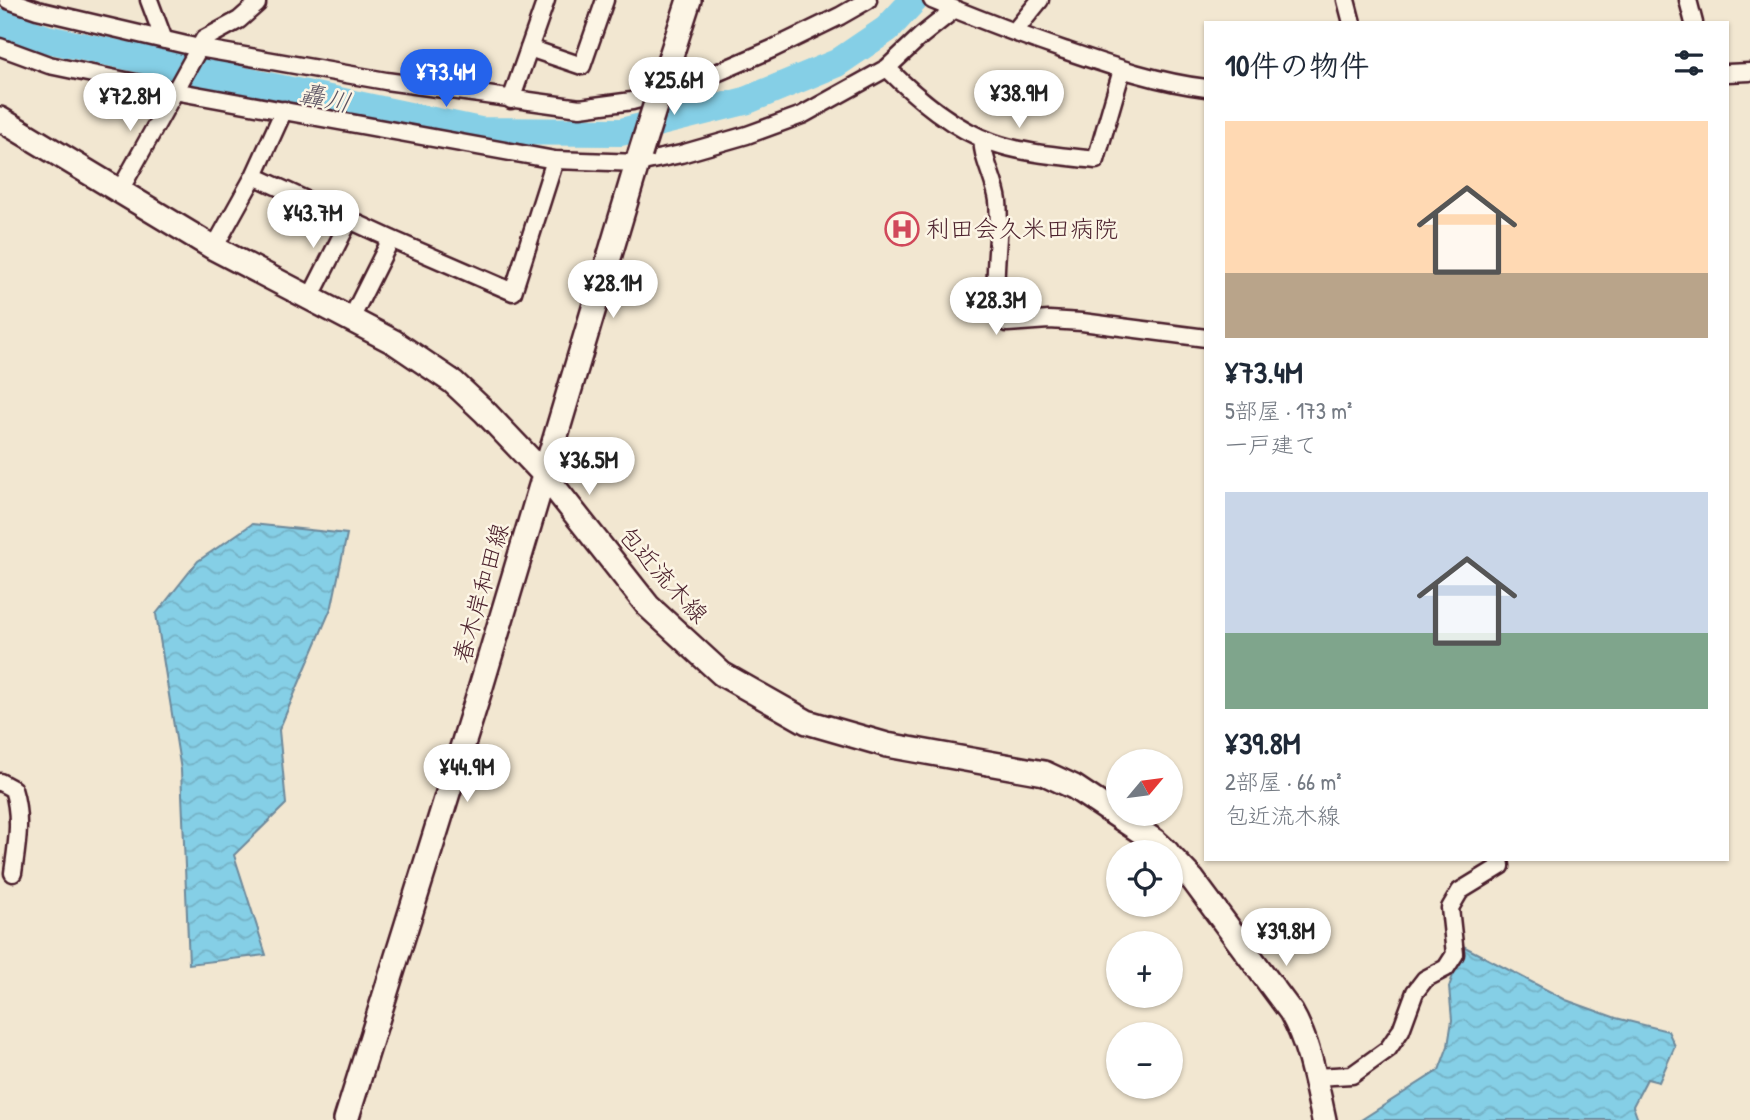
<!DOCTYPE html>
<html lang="ja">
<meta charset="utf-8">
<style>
:root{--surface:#fff;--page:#f6f6f7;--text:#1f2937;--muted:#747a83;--accent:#2563eb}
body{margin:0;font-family:"Patrick Hand","Klee One",sans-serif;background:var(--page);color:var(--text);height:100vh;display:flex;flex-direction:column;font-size:26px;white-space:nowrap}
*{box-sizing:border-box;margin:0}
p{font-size:23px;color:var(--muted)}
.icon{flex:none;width:38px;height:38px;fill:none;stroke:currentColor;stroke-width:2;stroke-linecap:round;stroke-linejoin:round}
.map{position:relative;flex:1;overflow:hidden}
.details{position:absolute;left:1204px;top:21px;width:525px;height:840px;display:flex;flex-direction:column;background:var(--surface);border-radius:0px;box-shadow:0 2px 5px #0004}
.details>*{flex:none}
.needle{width:46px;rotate:61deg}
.controls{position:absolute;left:1106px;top:749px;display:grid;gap:14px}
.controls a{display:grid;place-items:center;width:77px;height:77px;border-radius:50%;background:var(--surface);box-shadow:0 2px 5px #0004;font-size:35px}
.price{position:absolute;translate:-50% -60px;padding:0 16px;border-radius:24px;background:#fff;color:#222;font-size:23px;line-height:46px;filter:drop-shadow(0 2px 4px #0008)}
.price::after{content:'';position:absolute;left:50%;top:42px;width:21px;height:16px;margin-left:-10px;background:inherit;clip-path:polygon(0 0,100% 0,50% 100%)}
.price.current{background:var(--accent);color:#fff}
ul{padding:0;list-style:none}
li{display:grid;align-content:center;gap:14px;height:371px;padding:0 21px}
li span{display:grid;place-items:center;height:217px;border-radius:0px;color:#555}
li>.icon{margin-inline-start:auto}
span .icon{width:126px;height:126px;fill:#fffc;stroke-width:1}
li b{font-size:30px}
h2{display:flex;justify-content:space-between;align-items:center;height:84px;padding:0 21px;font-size:30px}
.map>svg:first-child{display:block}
</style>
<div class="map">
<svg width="1750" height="1120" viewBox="0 0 1750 1120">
<defs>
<pattern id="water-waves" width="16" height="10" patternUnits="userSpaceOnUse" patternTransform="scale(1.75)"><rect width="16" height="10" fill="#85cfe6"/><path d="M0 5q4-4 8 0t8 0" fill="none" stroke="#74b1c5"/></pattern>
</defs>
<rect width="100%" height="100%" fill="#f2e7d1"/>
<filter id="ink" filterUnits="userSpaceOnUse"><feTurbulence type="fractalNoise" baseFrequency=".0143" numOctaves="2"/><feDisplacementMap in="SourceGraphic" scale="14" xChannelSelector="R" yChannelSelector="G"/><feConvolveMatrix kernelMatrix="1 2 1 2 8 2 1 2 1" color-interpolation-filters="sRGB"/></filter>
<g filter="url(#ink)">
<!-- water -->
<path fill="url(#water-waves)" stroke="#6d899b" stroke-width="2" d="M 252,524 L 347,534 L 332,606 L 279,730 L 286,804 L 234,855 L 266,955 L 189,964 L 181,770 L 156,614 L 198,561 Z
M 1463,946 L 1566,1000 L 1616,1018 L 1668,1031 L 1675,1046 L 1659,1082 L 1647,1079 L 1633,1106 L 1638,1120 L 1361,1120 L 1439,1070 L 1448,1046 L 1452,1020 L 1449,987 Z"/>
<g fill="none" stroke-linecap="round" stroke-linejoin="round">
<!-- river -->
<path stroke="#85cfe6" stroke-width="28" d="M 0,23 L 47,39 L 480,131 L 621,132 L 745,101 L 837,63 L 887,29 L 914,0"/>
<defs>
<path id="street" d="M 8,0 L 37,10 L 199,48 L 386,81 L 580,108 L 632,101 L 684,87 L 772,49 L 840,16 L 868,0
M 149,0 L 164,40
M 932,0 C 976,18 1020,35 1064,50 C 1111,66 1157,82 1206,88
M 1346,0 L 1352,23
M 1688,0 L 1694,23
M 1014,32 L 1040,0
M 0,47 L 49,65 L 174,91 L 555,160 L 638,163 L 681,154 L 747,135 L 802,115 L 887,68 L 921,36 L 955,9
M 529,48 L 582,66 L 605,0
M 887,68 C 917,98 953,129 994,143 C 1026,154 1063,156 1096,160 L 1122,70
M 1727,73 L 1750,72
M 511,100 L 546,0
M 983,139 C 980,154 996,182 998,201 C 1001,232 994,262 996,292 C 997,302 1003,313 1007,323 L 1049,320 L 1082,322 L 1206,338
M 254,176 L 391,239 L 513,292 L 555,160
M 119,192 L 204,39 L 239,20 L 257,4 L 257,0
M 214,248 L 254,176 L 284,110
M 310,298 L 350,219
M 351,319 L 391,239
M 0,782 L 13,789 C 22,818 17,844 13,873
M 1315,1077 L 1352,1075 L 1388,1049 L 1401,1030 L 1415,992 L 1425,979 L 1446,968 L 1455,954 L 1450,908 L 1460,891 L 1501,866 L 1500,859"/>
<path id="secondary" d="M 667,68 L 689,0
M 0,119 L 214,248 L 394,342 L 453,382 L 485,412 L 543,473 L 648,606 L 722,674 L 807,722 L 887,745 L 1044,773 L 1074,787 L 1155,841 L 1167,852
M 1171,857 L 1193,880 L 1291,1012 C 1310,1045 1316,1084 1324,1120
M 346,1120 L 480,690 L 640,154"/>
</defs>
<!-- street casing -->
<use href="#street" stroke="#4a1f2b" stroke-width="21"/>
<!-- secondary casing -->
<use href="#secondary" stroke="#4a1f2b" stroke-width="28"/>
<!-- street -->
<use href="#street" stroke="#fcf5e5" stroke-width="16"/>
<!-- secondary -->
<use href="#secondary" stroke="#fcf5e5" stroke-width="23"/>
<defs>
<path id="secondary-bridge" d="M 640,154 L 667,68"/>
</defs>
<!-- secondary-bridge casing -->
<use href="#secondary-bridge" stroke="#4a1f2b" stroke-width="28" stroke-linecap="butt"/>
<!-- secondary-bridge -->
<use href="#secondary-bridge" stroke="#fcf5e5" stroke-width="23"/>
</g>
</g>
<!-- icons -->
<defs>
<symbol id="hospital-ring" viewBox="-11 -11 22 22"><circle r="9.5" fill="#fcf5e5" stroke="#d1495b" stroke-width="1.5"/><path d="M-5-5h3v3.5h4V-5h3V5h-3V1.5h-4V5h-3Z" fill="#d1495b"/></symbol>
</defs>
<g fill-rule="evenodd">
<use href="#hospital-ring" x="883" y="210" width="38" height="38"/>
</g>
<g text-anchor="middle" stroke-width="5" stroke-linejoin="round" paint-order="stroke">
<!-- poi labels -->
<g font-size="24" fill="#4a1f2b" stroke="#fcf5e5" text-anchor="start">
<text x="926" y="237">利田会久米田病院</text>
</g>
<!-- street labels -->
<g font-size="24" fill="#4a1f2b" stroke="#fcf5e5">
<text transform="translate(663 575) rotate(48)" y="8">包近流木線</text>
<text transform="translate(481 593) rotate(-74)" y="8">春木岸和田線</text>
</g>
<!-- water labels -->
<g font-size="26" font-style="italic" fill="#5c5463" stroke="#fcf5e5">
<text transform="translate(325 98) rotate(12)" y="9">轟川</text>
</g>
</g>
</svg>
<div class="controls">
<a><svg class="needle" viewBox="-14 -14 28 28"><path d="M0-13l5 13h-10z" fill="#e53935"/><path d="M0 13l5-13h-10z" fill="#747a83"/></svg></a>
<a><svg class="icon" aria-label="locate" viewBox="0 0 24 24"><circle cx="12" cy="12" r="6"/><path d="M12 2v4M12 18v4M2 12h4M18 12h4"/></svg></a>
<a>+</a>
<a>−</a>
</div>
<b class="price current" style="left:446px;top:109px">¥73.4M</b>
<b class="price" style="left:674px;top:117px">¥25.6M</b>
<b class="price" style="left:1019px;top:130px">¥38.9M</b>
<b class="price" style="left:130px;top:133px">¥72.8M</b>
<b class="price" style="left:313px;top:250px">¥43.7M</b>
<b class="price" style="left:613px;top:320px">¥28.1M</b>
<b class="price" style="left:996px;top:337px">¥28.3M</b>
<b class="price" style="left:589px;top:497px">¥36.5M</b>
<b class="price" style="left:467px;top:804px">¥44.9M</b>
<b class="price" style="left:1286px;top:968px">¥39.8M</b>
<section class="details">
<h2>10件の物件<svg class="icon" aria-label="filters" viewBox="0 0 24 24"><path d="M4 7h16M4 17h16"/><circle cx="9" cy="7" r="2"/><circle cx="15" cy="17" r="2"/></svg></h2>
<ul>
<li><span style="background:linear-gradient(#ffd9b3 70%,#b9a48a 0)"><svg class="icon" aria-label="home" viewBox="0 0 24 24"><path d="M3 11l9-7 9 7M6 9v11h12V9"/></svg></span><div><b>¥73.4M</b><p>5部屋 · 173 m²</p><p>一戸建て</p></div></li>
<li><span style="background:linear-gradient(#c9d6e8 65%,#7fa58c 0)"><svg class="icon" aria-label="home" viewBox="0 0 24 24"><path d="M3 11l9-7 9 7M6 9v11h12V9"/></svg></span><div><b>¥39.8M</b><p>2部屋 · 66 m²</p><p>包近流木線</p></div></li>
</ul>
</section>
</div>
